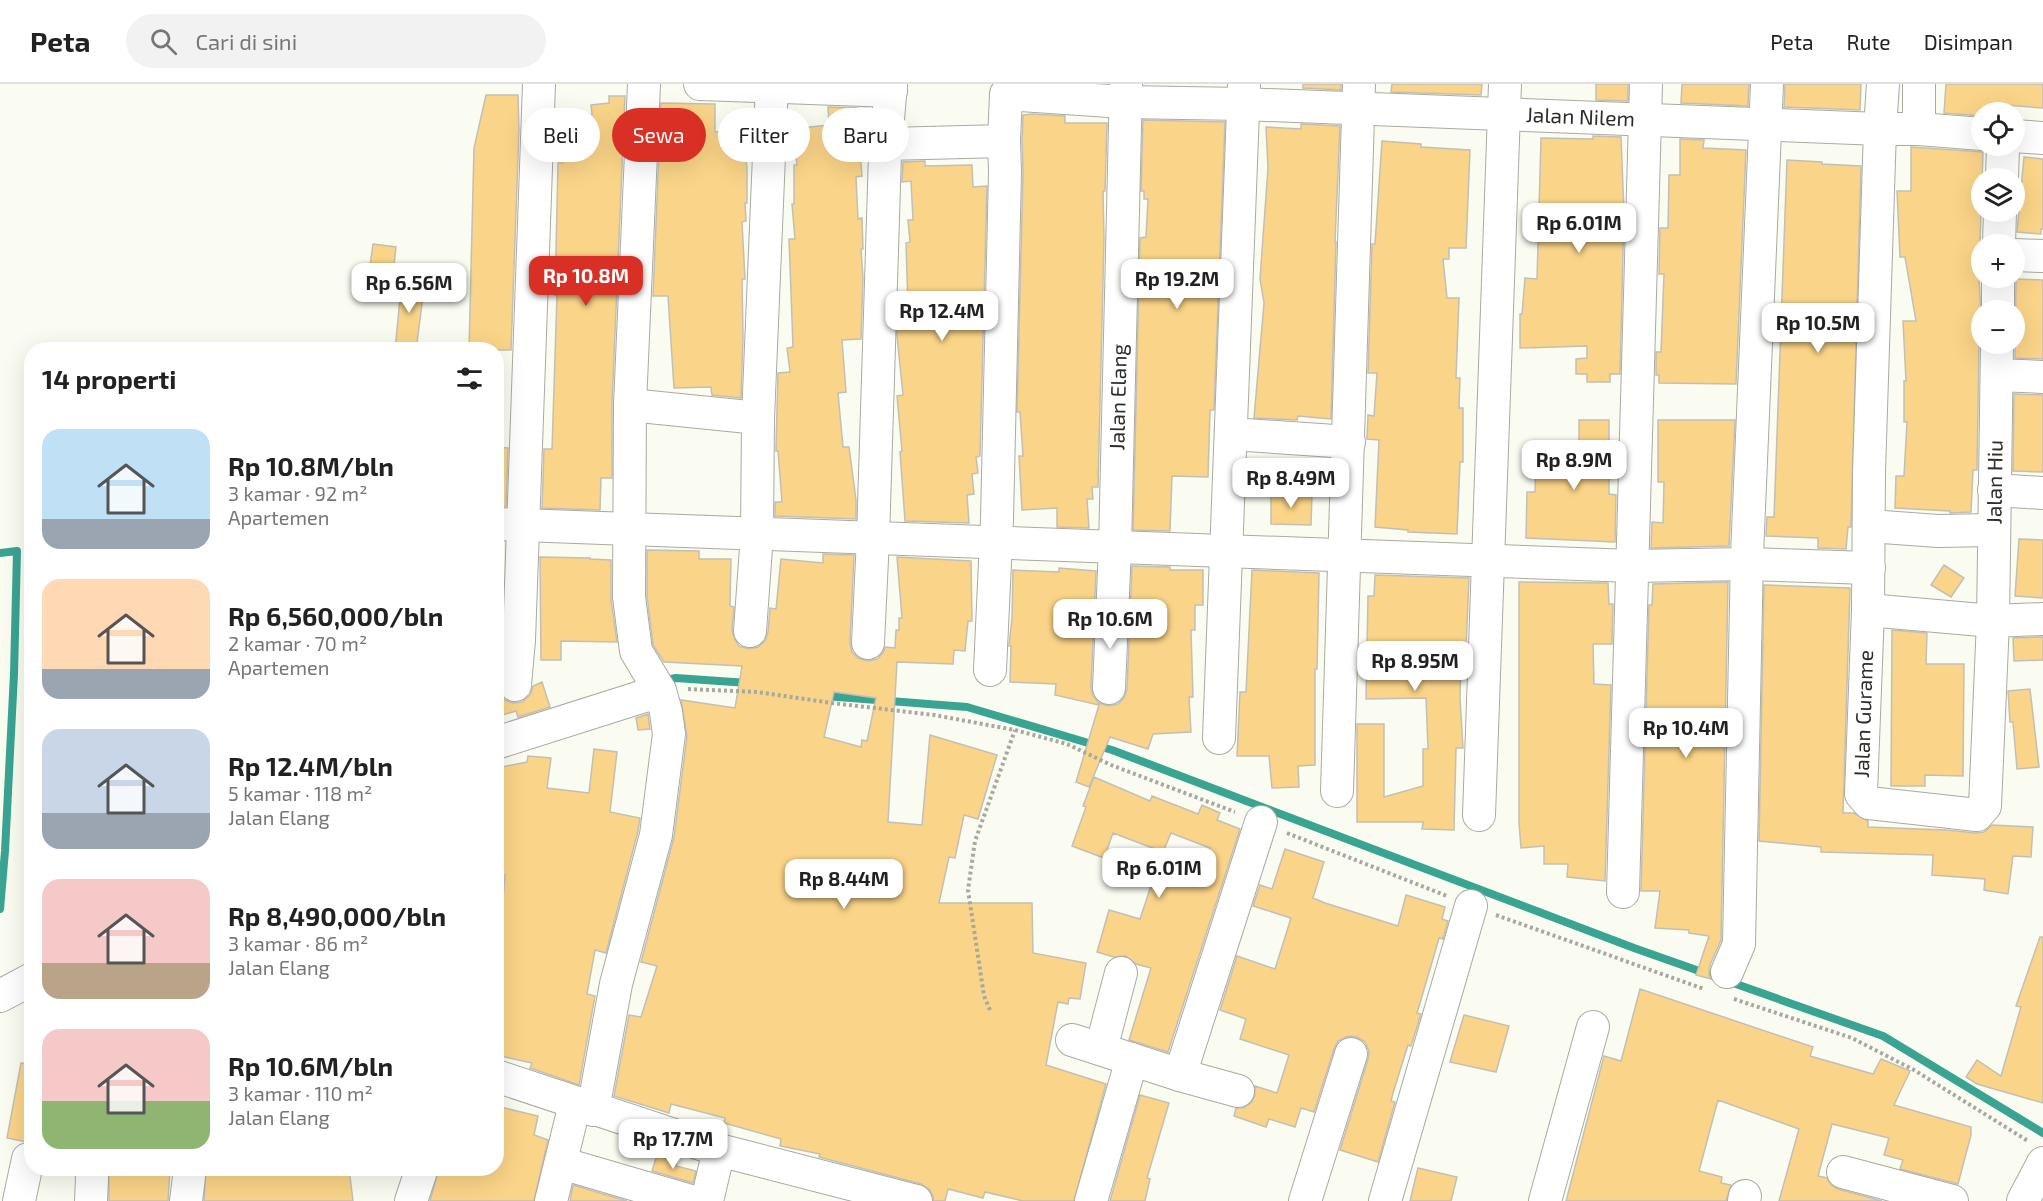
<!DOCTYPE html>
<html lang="id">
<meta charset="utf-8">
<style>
:root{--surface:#fff;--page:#f2f2f2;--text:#222;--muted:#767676;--line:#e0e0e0;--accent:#d93025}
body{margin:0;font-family:"Exo 2",sans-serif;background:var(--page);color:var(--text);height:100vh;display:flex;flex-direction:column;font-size:22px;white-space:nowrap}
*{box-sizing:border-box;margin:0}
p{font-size:20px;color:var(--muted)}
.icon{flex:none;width:33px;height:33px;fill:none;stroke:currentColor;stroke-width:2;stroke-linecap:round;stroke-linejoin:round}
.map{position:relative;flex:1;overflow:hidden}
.drawer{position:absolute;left:24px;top:258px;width:480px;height:834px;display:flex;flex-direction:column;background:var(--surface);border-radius:24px;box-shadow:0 6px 24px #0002}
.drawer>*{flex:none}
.hud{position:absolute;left:522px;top:24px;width:570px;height:54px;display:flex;gap:12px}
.fabs{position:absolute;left:1971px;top:18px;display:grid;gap:12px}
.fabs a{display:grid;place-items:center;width:54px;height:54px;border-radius:50%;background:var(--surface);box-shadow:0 6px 24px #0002;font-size:30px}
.price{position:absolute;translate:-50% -51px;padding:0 14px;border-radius:12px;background:#fff;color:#222;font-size:20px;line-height:39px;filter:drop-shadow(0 2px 3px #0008)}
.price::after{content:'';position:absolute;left:50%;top:36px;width:18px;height:14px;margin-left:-9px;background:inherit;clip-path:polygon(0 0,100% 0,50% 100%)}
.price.active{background:var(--accent);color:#fff}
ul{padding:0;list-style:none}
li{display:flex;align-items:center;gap:18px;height:150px;padding:0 18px}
li span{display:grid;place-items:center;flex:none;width:168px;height:120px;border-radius:18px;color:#555}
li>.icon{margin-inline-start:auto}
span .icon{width:72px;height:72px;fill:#fffc;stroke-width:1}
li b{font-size:26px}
h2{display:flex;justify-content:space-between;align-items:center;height:72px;padding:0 18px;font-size:26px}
.chip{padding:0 21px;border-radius:27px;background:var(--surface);box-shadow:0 6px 24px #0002;font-size:21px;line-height:54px}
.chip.active{background:var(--accent);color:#fff}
header{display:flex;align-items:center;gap:36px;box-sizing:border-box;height:84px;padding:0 30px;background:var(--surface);border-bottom:2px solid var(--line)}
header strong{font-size:28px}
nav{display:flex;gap:33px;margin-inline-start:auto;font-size:21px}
.search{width:420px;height:54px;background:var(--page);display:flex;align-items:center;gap:15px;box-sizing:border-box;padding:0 21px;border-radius:33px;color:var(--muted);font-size:22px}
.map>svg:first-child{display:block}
</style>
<header>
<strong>Peta</strong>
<div class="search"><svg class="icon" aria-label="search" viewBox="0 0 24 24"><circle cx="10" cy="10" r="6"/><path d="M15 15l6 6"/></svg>Cari di sini</div>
<nav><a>Peta</a><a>Rute</a><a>Disimpan</a></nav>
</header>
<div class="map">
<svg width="2043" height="1117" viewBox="0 0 2043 1117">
<rect width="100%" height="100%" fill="#fafcf1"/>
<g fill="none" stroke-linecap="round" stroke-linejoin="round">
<!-- stream -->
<path stroke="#3aa493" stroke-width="8" d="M 0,469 L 17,467 L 14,590 L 5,767 L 0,825
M 661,597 L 676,594 L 748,599
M 825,612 L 967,623 L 1112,666 L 1634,864 L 1883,952 L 2043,1049"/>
</g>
<!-- building -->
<path fill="#fad488" stroke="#c4bfb5" stroke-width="1.5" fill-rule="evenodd" d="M 1303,0 L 1341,0 L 1341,6 L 1303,4 Z
M 1392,0 L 1482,0 L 1481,11 L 1391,8 Z
M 1596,0 L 1628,0 L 1628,17 L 1596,16 Z
M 1682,0 L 1749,0 L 1748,22 L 1681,19 Z
M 1785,0 L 1861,0 L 1860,26 L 1784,23 Z
M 1946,0 L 2043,0 L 2043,24 L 1991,20 L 1991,28 L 1982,28 L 1982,32 L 1944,29 Z
M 486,11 L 518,11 L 519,46 L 511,266 L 469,266 L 474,64 Z
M 609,12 L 625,12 L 612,320 L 612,394 L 601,394 L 600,426 L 542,424 L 544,365 L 552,365 L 557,211 L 555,211 L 558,79 L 563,79 L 561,33 L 592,31 L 591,21 L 609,19 Z
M 661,19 L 715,20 L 715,48 L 743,45 L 747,84 L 747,119 L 745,119 L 746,137 L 742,138 L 745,195 L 742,195 L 743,253 L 741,314 L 712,311 L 711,303 L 674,304 L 668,212 L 653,212 Z
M 828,23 L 857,24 L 862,92 L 856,93 L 858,135 L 862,134 L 863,165 L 861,165 L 863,194 L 861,255 L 842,256 L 846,308 L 838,309 L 843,363 L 849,363 L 856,416 L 856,435 L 775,432 L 775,418 L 782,418 L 778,367 L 776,367 L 776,363 L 778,289 L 790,288 L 787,264 L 793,263 L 789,155 L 795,155 L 792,120 L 794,120 L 794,81 L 797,81 L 792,45 L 829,41 Z
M 1032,30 L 1065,32 L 1065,39 L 1107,39 L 1105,107 L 1103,107 L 1104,155 L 1098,403 L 1092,403 L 1093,415 L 1087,415 L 1089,444 L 1057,443 L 1057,424 L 1022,426 L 1019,372 L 1023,372 L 1020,328 L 1017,328 L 1023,88 L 1022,57 L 1023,31 Z
M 1143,36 L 1225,38 L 1214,326 L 1210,326 L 1208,393 L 1172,392 L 1170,447 L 1133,446 L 1140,154 L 1146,153 L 1148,115 L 1144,115 L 1144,107 L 1141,107 Z
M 1301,40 L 1340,42 L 1335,158 L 1336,158 L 1331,335 L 1298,332 L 1297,336 L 1254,334 L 1264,219 L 1260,195 L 1268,84 L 1266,43 L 1301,45 Z
M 1593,52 L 1621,53 L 1624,129 L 1620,290 L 1610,290 L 1610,298 L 1587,298 L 1587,290 L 1576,290 L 1576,275 L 1587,274 L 1587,262 L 1520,264 L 1520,230 L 1522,230 L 1525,194 L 1537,195 L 1541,54 L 1593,55 Z
M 1680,55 L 1704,56 L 1703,64 L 1746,66 L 1736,300 L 1659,299 L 1659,291 L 1656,291 L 1656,268 L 1661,268 L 1664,190 L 1659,190 L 1660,144 L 1668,144 L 1669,91 L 1680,91 Z
M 1382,57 L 1421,60 L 1421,63 L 1470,66 L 1466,164 L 1449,164 L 1449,175 L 1443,175 L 1447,214 L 1459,214 L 1456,294 L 1460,294 L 1459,324 L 1463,324 L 1463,378 L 1460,378 L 1457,450 L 1408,448 L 1408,446 L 1375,443 L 1379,356 L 1367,355 L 1368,331 L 1374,332 L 1377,289 L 1368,289 L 1372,160 L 1375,160 Z
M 1911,63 L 1983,68 L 1979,192 L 1982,251 L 1979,260 L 1977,386 L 1973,386 L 1971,428 L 1950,429 L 1950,427 L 1895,424 L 1896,392 L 1904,392 L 1907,338 L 1904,338 L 1904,297 L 1906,297 L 1903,237 L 1916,237 L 1905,173 L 1900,173 L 1897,107 L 1911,107 Z
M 2024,73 L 2043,75 L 2043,145 L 2041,145 L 2041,150 L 2017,148 Z
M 1787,76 L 1822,78 L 1822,80 L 1861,82 L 1851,443 L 1848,443 L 1846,465 L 1818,464 L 1818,454 L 1766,452 L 1767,433 L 1774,433 Z
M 925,77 L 925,82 L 972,81 L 973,103 L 987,102 L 980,372 L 976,373 L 978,389 L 972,390 L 974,410 L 967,411 L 969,439 L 905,437 L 900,368 L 902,367 L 897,312 L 903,311 L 897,252 L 898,223 L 908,223 L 906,159 L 910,158 L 908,136 L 913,136 L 911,97 L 902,98 L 903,78 Z
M 373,160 L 396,163 L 392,199 L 368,196 Z
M 402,194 L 425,197 L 416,266 L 395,266 Z
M 2016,195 L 2043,196 L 2043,275 L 2015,274 Z
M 2014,310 L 2043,311 L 2043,388 L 2013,387 Z
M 1579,336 L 1609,336 L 1609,410 L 1616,411 L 1615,458 L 1526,454 L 1527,408 L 1535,408 L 1536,367 L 1579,368 Z
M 1658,336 L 1735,336 L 1729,462 L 1651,464 L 1652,438 L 1663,439 L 1664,398 L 1658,398 Z
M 496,363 L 508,364 L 506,422 L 496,422 Z
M 1271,409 L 1312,410 L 1311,441 L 1271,440 Z
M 2019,455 L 2043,456 L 2043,514 L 2015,512 Z
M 647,466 L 699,467 L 699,475 L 731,475 L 730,522 L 734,523 L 732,546 L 734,554 L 739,562 L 749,565 L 758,563 L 765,557 L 768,548 L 770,524 L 776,525 L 781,475 L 823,479 L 823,470 L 854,471 L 850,559 L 852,568 L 858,574 L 868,577 L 877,575 L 883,569 L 885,563 L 895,564 L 896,546 L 899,546 L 899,534 L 902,534 L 897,473 L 971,477 L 972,537 L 968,537 L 965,567 L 954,566 L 953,580 L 897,578 L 888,738 L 922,741 L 930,651 L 997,671 L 978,735 L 964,731 L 955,774 L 949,773 L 939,819 L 1032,819 L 1033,869 L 1086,879 L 1080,915 L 1069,914 L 1068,920 L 1058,918 L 1046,981 L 1106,1000 L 1074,1117 L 1023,1117 L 985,1108 L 983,1114 L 948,1105 L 945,1117 L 933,1117 L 933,1112 L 929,1105 L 921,1100 L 819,1073 L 820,1070 L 780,1062 L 781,1055 L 724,1039 L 725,1034 L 671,1020 L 669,1029 L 614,1012 L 629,931 L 641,933 L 657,882 L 641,878 L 674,753 L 687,652 L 681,616 L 735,624 L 742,582 L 664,578 L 653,561 L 647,512 ZM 834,608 L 876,614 L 867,657 L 862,656 L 861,663 L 824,653 Z
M 540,473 L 590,474 L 590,475 L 611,476 L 611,515 L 617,558 L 561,557 L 561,576 L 541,576 Z
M 1944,481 L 1964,494 L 1951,513 L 1931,501 Z
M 1132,482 L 1170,483 L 1170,486 L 1203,486 L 1203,521 L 1195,521 L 1195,546 L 1191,546 L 1193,613 L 1189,613 L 1191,648 L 1153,650 L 1148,665 L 1110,653 L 1089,703 L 1076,698 L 1099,621 L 1055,611 L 1056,600 L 1010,598 L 1011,562 L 1009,562 L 1012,534 L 1013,486 L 1059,488 L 1059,484 L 1096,487 L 1091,603 L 1093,612 L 1099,619 L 1109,622 L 1118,620 L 1124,614 L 1127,605 Z
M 1252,486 L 1319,489 L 1317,585 L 1315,585 L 1315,681 L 1298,682 L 1299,703 L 1272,704 L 1269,672 L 1237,672 L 1240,608 L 1246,608 Z
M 1375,491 L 1469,494 L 1466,565 L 1461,565 L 1460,614 L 1463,664 L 1456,664 L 1454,746 L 1422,745 L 1423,738 L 1357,738 L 1357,640 L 1384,640 L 1384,713 L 1423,702 L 1423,665 L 1428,665 L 1426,614 L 1366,615 L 1368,512 L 1374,512 Z
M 1519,498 L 1608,499 L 1609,520 L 1613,520 L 1612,560 L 1593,560 L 1594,600 L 1611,601 L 1605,797 L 1567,793 L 1568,780 L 1544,780 L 1544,762 L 1521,764 L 1519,739 Z
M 1728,498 L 1721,856 L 1710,881 L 1709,890 L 1711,895 L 1696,891 L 1709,852 L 1689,849 L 1689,846 L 1655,844 L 1660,807 L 1641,807 L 1649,521 L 1652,521 L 1653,500 Z
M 1764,501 L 1850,504 L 1843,729 L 1854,729 L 1868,737 L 1868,743 L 1946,746 L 1976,749 L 1984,748 L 1992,741 L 2033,743 L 2031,773 L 2013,772 L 2008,810 L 1984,806 L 1985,795 L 1932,791 L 1933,771 L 1821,768 L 1821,763 L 1759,757 Z
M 1892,546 L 1927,549 L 1926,580 L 1964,580 L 1963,692 L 1925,691 L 1925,702 L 1891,702 Z
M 2043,553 L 2043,576 L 2014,577 L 2013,554 Z
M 542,598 L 550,623 L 518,633 L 516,627 L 496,633 L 496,614 L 501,612 L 505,616 L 513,619 L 522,618 L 530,611 L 533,602 Z
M 2030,605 L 2039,683 L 2017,685 L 2013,638 L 2010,638 L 2008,607 Z
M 648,630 L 650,645 L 638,646 L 636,634 Z
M 594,665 L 617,668 L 610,728 L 640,734 L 638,747 L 606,869 L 595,866 L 587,910 L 595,912 L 579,1001 L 530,984 L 532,979 L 496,971 L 496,863 L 499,863 L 505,791 L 496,790 L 496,684 L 527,678 L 528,672 L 551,674 L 547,704 L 589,709 Z
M 1094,693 L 1150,717 L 1152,712 L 1198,730 L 1202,721 L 1220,729 L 1217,736 L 1240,745 L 1168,968 L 1129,956 L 1151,884 L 1136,880 L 1126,872 L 1114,873 L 1097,868 L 1109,826 L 1140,835 L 1155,790 L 1194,803 L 1210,764 L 1171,749 L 1163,768 L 1113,749 L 1104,774 L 1072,762 L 1086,723 L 1083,722 Z
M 1285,765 L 1324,778 L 1313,814 L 1325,819 L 1398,842 L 1406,811 L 1445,823 L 1442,835 L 1448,837 L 1443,855 L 1439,854 L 1433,875 L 1417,929 L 1421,930 L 1411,962 L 1408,961 L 1393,1009 L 1391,1017 L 1395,1018 L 1378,1078 L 1340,1066 L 1368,975 L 1369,967 L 1365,958 L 1357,953 L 1348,952 L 1338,957 L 1334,965 L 1314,1028 L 1301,1024 L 1295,1043 L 1269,1035 L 1266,1043 L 1234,1032 L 1236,1024 L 1243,1024 L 1251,1019 L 1255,1011 L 1255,1002 L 1277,1009 L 1289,971 L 1240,955 L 1246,935 L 1220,926 L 1237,872 L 1275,885 L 1291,834 L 1253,822 L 1260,801 L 1272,805 Z
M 2040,853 L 2043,853 L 2043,1019 L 1977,1000 L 1966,993 L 1977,976 L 2001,992 L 2021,923 L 2016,922 Z
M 1640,905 L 1813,963 L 1810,972 L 1873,990 L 1881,975 L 1910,987 L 1894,1021 L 1971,1043 L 1971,1051 L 1958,1100 L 1900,1085 L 1903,1076 L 1884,1071 L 1889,1054 L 1832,1040 L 1818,1092 L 1827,1094 L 1831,1101 L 1838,1105 L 1882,1117 L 1779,1117 L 1799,1045 L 1718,1016 L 1699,1087 L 1722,1093 L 1721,1099 L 1731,1101 L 1726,1117 L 1566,1117 L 1604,972 L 1621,977 Z
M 1464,931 L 1509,942 L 1496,988 L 1450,978 Z
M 21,979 L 32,980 L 32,1033 L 27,1058 L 7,1054 Z
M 1140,1011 L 1169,1019 L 1147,1094 L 1150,1095 L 1145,1117 L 1110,1117 Z
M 496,1022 L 538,1032 L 534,1051 L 548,1056 L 534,1117 L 430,1117 L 439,1084 L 496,1084 Z
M 657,1071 L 677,1078 L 676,1082 L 696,1087 L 693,1099 L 652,1087 Z
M 109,1084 L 120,1086 L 170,1086 L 168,1117 L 109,1117 Z
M 349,1084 L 353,1117 L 204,1117 L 206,1085 Z
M 1418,1084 L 1457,1093 L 1451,1117 L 1410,1117 Z
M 573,1101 L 627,1117 L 570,1117 Z"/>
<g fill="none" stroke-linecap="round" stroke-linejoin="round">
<defs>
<g id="minor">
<path d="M 700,0 L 891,7"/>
<path d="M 1883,0 L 1880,45 L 1919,45 L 1919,0"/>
<path d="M 1919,45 L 1982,50"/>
<path d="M 2014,52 L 2043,54"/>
<path id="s1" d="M 886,60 L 1004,57 L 1006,10 L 1124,18 L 1243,20 L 1880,45 L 1869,388 L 1868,526 L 1861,710 L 1869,719 L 1977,731 L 1985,722 L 1993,537 L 1997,260"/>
<path d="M 2002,94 L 2003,62"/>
<path d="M 1999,160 L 2000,128"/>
<path d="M 2014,171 L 2043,172"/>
<path d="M 1998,226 L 1998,194"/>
<path d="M 1997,291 L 2043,293"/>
<path d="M 630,321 L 758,334"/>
<path d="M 1231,350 L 1349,358"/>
<path d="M 1994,406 L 2043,409"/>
<path d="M 496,440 L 1632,482 L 1747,480 L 1869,484"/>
<path d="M 1869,442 L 1938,447 L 1993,446"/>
<path d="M 1868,526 L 1993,537 L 2043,535"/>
<path d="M 750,547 L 757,450 L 758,334 L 772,0"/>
<path d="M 496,556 L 519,556 L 539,0"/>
<path d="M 868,559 L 873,454 L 885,70 L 891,0"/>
<path d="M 990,586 L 997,435 L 1005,88 L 1004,57"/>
<path d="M 515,601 L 519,556"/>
<path id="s2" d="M 1109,604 L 1115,463 L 1126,0"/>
<path d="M 1219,654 L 1244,1"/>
<path d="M 496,659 L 660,607"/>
<path d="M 1337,707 L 1359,0"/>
<path d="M 1479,731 L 1505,0"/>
<path d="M 1623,808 L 1646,0"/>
<path d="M 1727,888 L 1739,860 L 1747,471 L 1767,0"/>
<path d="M 0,912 L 32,895"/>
<path d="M 1072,956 L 1180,991 L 1238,1007"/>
<path d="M 1101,965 L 1121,889"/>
<path d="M 1180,991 L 1261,738"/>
<path d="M 496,992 L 719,1066 L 916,1117"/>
<path d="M 593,1026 L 616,900 L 656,751 L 669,650 L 666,628 L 660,607 L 636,567 L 629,513 L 630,321 L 644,0"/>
<path d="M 561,1079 L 691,1117"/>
<path d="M 91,1084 L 92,1094 L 91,1117"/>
<path d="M 1843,1088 L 1952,1117"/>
<path d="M 19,1117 L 28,1075"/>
<path d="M 186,1117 L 189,1093 L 188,1084"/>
<path d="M 411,1117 L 422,1084"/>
<path d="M 551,1117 L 575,1020"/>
<path d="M 707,1117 L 719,1066"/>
<path d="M 1091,1117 L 1132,975"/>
<path d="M 1305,1117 L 1351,970"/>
<path d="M 1385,1117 L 1471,822"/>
<path d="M 1545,1117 L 1593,943"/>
<path d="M 1744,1117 L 1745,1112"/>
<path d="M 2023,1117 L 2043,1079"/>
</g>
</defs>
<!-- minor casing -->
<use href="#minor" stroke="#a9aba1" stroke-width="34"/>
<!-- path -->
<path stroke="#a7a8a0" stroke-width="4" stroke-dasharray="3 3" stroke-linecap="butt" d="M 688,605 L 757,608 L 832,619 L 934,631 L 1015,646 L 1067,660 L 1111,681 L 1235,728
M 1287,749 L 1447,812
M 1496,831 L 1704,905
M 1734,915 L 1852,954 L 1914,986 L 2028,1057
M 990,926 L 984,912 L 968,806 L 975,757 L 1015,646"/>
<!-- minor -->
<use href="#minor" stroke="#fff" stroke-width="32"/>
</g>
<g text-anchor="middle" stroke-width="4.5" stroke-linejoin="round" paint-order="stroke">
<!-- street labels -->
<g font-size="21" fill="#2d2d29" stroke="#fff">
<text dy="7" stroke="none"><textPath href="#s1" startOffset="740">Jalan Nilem</textPath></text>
<text dy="7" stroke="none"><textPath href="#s2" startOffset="291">Jalan Elang</textPath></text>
<text dy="7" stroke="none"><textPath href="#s1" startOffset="2162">Jalan Hiu</textPath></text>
<text transform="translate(1864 630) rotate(-88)" y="7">Jalan Gurame</text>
</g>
</g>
</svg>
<div class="fabs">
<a><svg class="icon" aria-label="locate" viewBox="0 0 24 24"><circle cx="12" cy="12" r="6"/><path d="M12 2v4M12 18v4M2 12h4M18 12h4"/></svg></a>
<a><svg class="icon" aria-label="layers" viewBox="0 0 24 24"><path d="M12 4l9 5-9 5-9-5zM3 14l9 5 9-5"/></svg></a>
<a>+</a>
<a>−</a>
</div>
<b class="price" style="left:1579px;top:170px">Rp 6.01M</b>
<b class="price active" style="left:586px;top:223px">Rp 10.8M</b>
<b class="price" style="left:1177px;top:226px">Rp 19.2M</b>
<b class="price" style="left:409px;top:230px">Rp 6.56M</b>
<b class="price" style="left:942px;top:258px">Rp 12.4M</b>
<b class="price" style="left:1818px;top:270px">Rp 10.5M</b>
<b class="price" style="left:1574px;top:407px">Rp 8.9M</b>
<b class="price" style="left:1291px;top:425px">Rp 8.49M</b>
<b class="price" style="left:1110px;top:566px">Rp 10.6M</b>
<b class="price" style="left:1415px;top:608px">Rp 8.95M</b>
<b class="price" style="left:1686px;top:675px">Rp 10.4M</b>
<b class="price" style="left:1159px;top:815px">Rp 6.01M</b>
<b class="price" style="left:844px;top:826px">Rp 8.44M</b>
<b class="price" style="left:673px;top:1086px">Rp 17.7M</b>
<div class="hud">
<a class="chip">Beli</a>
<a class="chip active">Sewa</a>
<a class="chip">Filter</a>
<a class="chip">Baru</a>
</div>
<section class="drawer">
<h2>14 properti<svg class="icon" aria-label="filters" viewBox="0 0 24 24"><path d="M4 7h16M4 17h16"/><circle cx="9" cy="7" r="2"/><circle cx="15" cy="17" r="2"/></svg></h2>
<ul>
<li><span style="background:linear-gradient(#bfe0f5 75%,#9aa5b1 0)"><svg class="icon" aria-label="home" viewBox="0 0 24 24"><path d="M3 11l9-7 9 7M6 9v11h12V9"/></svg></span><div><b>Rp 10.8M/bln</b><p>3 kamar · 92 m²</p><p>Apartemen</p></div></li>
<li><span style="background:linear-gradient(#ffd9b3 75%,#9aa5b1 0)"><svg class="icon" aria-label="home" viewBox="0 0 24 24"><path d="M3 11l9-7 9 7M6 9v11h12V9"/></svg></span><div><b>Rp 6,560,000/bln</b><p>2 kamar · 70 m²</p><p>Apartemen</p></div></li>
<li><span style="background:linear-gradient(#c9d6e8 70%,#9aa5b1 0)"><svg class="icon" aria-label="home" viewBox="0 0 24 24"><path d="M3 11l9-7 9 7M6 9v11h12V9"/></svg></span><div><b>Rp 12.4M/bln</b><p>5 kamar · 118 m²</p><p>Jalan Elang</p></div></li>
<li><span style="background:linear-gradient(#f6c9c9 70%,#b9a48a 0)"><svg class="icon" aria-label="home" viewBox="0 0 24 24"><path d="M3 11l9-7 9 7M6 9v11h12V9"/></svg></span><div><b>Rp 8,490,000/bln</b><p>3 kamar · 86 m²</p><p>Jalan Elang</p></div></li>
<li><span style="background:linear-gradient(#f6c9c9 60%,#8fb573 0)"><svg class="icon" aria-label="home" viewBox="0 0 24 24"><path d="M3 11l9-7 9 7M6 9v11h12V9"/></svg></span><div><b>Rp 10.6M/bln</b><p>3 kamar · 110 m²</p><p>Jalan Elang</p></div></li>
</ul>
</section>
</div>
